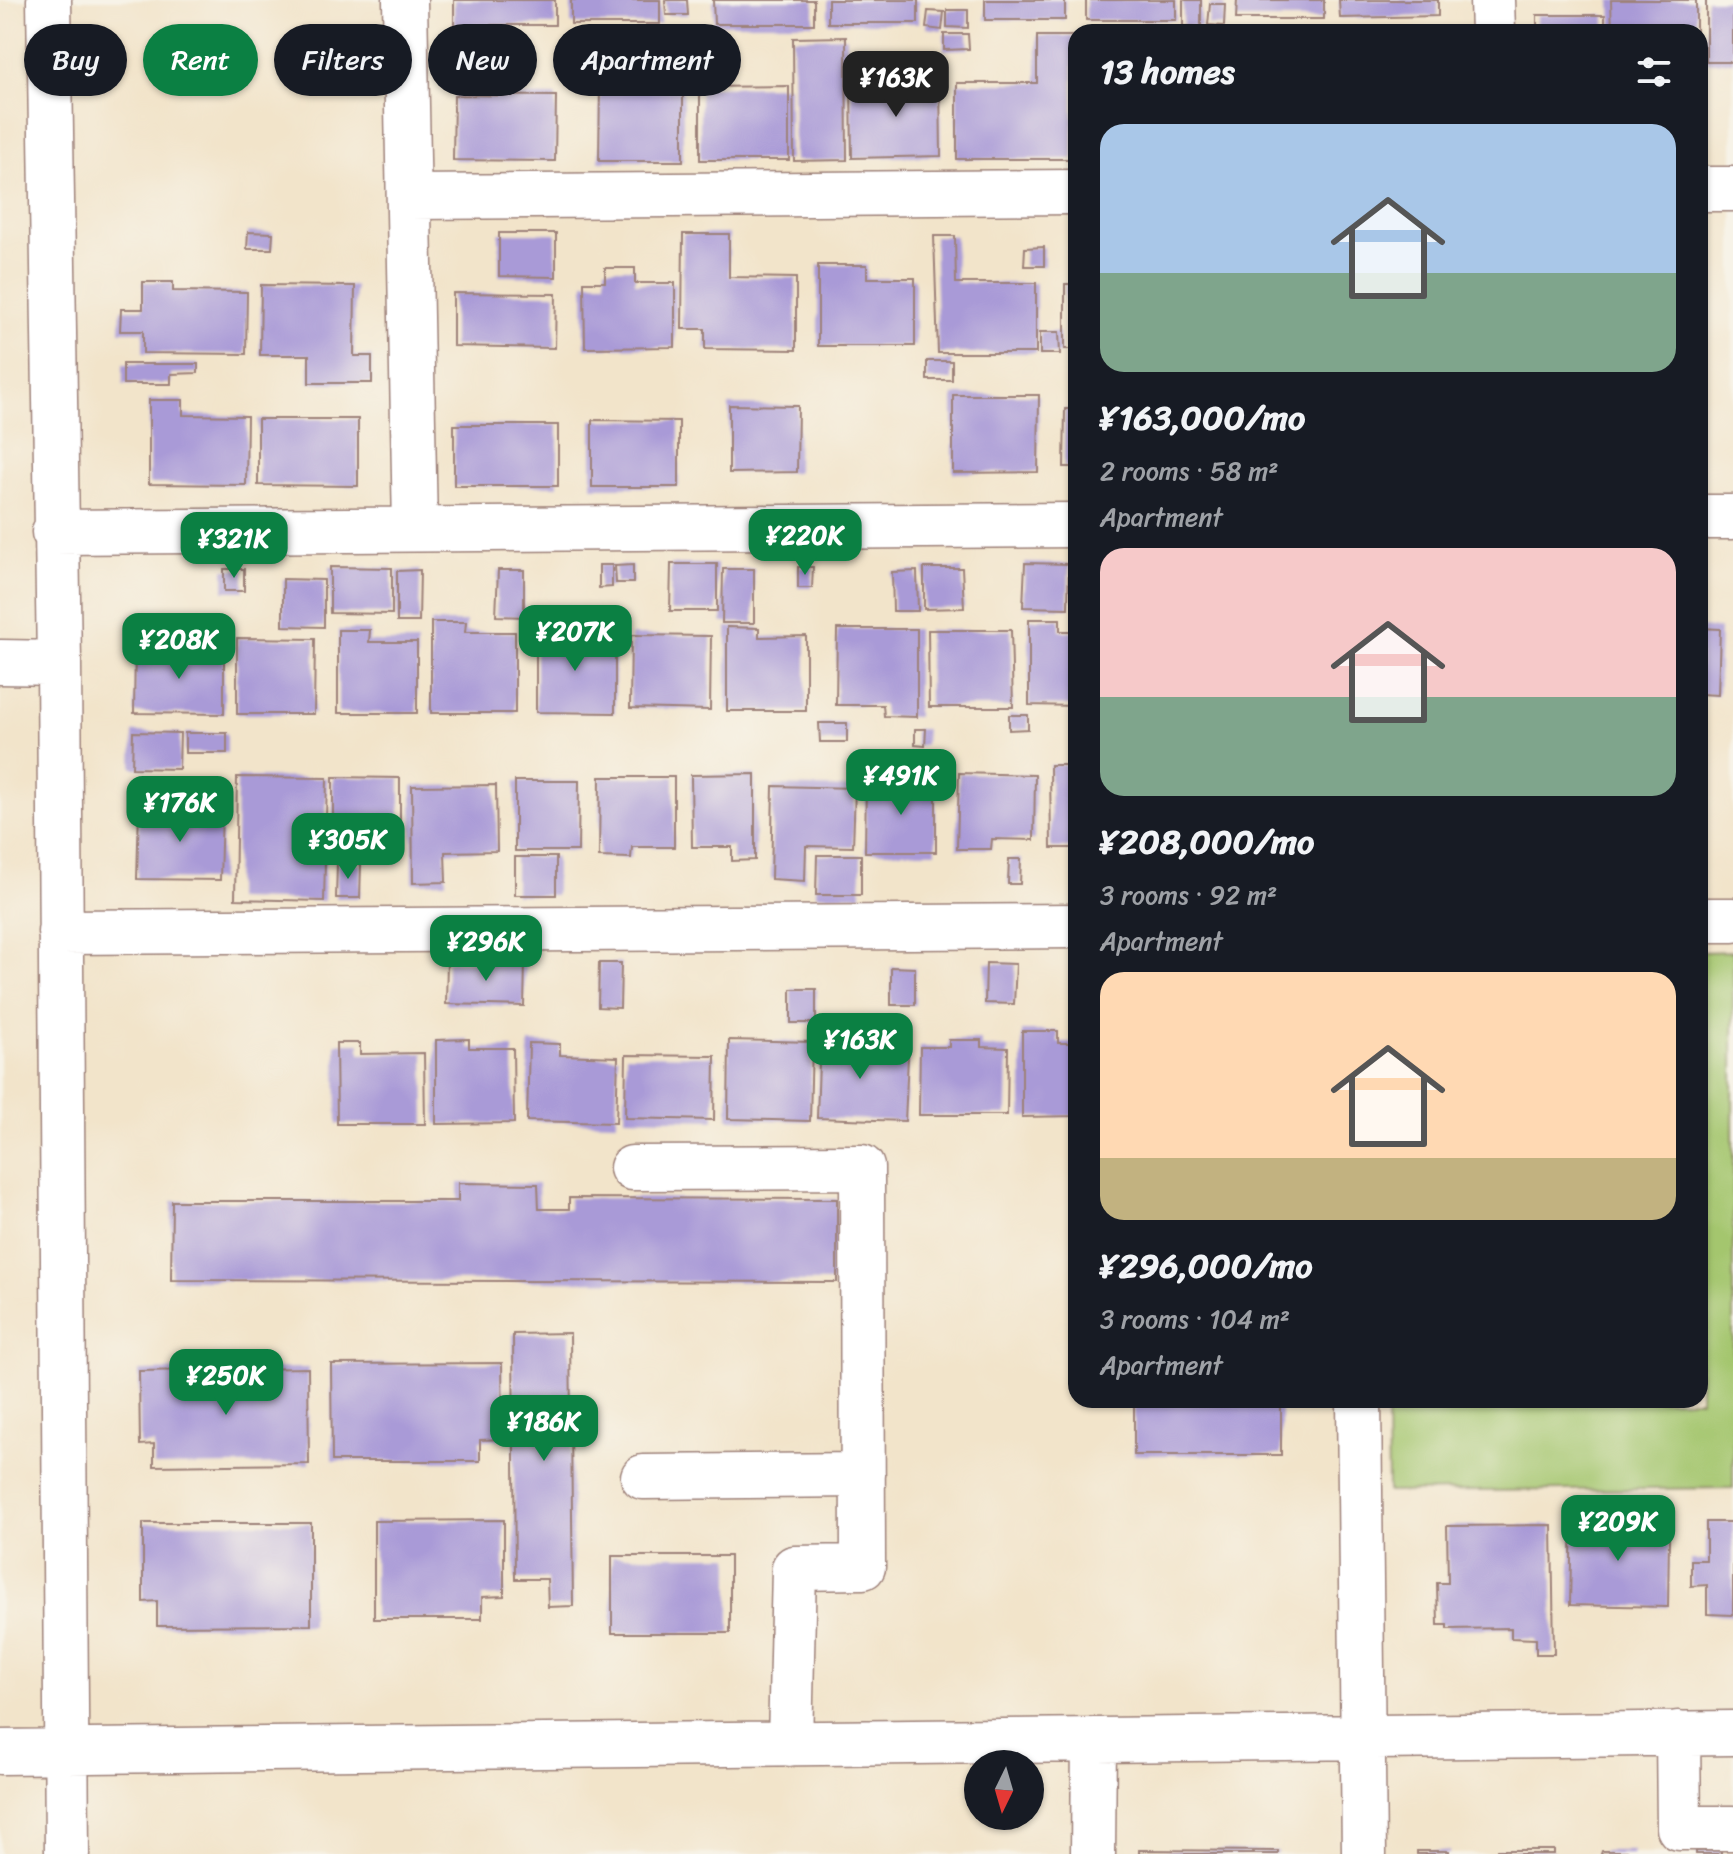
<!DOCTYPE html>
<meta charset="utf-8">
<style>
:root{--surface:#171b24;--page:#242831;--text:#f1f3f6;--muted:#9ea1a6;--accent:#0b8043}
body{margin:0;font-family:Sriracha,sans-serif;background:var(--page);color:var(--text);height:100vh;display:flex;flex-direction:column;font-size:30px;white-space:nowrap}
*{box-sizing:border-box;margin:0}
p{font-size:26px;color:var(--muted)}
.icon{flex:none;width:44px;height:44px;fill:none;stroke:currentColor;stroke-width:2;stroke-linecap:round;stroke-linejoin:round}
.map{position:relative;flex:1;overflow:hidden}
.panel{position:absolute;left:1068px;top:24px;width:640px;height:1384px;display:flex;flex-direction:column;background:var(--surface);border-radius:24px;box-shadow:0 2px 6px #0004}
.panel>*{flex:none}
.guide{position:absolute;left:24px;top:24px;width:760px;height:72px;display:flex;gap:16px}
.needle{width:52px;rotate:185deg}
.tools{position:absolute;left:964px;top:1750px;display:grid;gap:16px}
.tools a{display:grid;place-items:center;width:80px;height:80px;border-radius:50%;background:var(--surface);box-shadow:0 2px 6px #0004;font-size:40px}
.price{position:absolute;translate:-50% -68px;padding:0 18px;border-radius:16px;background:var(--accent);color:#fff;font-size:26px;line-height:52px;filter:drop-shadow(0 2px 4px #0008)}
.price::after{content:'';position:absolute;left:50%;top:48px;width:24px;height:18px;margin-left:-12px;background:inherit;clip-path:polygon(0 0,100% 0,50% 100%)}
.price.selected{background:#222;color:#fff}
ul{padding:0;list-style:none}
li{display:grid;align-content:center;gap:16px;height:424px;padding:0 32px}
li span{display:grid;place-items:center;height:248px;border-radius:24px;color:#555}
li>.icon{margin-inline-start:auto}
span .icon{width:144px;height:144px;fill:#fffc;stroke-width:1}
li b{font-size:34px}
h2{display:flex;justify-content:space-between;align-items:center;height:96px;padding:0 32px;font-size:34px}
.chip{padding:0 28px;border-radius:36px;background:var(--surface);box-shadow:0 2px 6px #0004;font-size:28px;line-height:72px}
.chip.selected{background:var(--accent);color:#fff}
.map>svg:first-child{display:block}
</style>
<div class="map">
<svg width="1733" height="1854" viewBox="0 0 1733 1854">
<rect width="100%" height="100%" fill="#f7f3e8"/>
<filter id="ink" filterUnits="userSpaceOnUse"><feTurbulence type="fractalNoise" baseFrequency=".0125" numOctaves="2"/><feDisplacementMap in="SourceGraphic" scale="16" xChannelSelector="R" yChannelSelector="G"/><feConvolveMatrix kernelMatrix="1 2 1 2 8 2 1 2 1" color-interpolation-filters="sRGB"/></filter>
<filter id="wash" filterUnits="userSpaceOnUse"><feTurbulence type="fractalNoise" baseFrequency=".006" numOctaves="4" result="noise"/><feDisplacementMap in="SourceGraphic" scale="32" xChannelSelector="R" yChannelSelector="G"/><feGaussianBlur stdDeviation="1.8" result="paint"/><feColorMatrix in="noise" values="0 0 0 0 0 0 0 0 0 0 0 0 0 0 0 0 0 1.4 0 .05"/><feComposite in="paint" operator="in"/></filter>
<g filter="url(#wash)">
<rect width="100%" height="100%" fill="#f2e4ca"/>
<!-- green -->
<path fill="#a4c66e" stroke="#77724c" stroke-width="2" d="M 1733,951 L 1733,1488 L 1388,1492 L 1387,1400 L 1700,1400 L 1700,952 Z"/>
<g id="blocks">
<!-- building -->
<path fill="#a99ad7" d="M 454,0 L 555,0 L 555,25 L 454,25 Z
M 571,0 L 660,0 L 660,24 L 571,24 Z
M 665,0 L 687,0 L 688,15 L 666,15 Z
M 713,0 L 814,0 L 814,24 L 714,24 Z
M 828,0 L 918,0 L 918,23 L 828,23 Z
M 985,0 L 1065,0 L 1065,20 L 985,20 Z
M 1086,0 L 1176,0 L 1176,20 L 1086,20 Z
M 1183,0 L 1201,0 L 1201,27 L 1183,26 Z
M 1237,0 L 1324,0 L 1324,19 L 1236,19 Z
M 1339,0 L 1438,0 L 1438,16 L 1340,18 Z
M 1611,0 L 1696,0 L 1696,32 L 1612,32 Z
M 1706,0 L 1733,0 L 1733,62 L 1706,62 Z
M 1210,4 L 1225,4 L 1224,26 L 1208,25 Z
M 947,10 L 968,10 L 968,28 L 947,27 Z
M 928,11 L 944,12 L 942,30 L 926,28 Z
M 1537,15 L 1605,15 L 1605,32 L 1537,32 Z
M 944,34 L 968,34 L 969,49 L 944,50 Z
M 1037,36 L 1073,36 L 1073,159 L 957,159 L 957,83 L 1037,83 Z
M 846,37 L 847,160 L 794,161 L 793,38 Z
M 589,44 L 589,85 L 567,85 L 566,45 Z
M 940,81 L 941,156 L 852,158 L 851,82 Z
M 600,84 L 683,84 L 683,161 L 599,161 Z
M 789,86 L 789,160 L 700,160 L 700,87 Z
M 454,95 L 556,96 L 555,161 L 453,160 Z
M 248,232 L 273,233 L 272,249 L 247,249 Z
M 499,233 L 556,233 L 556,277 L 499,276 Z
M 683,234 L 729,234 L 729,277 L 796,278 L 796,350 L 705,349 L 705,329 L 682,329 Z
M 934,236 L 955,236 L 956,283 L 1036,283 L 1036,353 L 938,353 Z
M 1044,247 L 1044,266 L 1024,266 L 1025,248 Z
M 818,265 L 867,265 L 867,278 L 915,278 L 915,346 L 818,346 Z
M 605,268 L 635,268 L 635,283 L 675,283 L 675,347 L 585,348 L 584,282 L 605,282 Z
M 143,282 L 173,282 L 173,291 L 247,292 L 246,354 L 143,353 L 143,331 L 120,331 L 121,309 L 143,309 Z
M 1065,284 L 1076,284 L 1076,349 L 1065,349 Z
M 261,285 L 355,286 L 354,356 L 372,356 L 372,383 L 309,383 L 309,355 L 260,355 Z
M 453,293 L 556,294 L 555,348 L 453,346 Z
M 1040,332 L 1059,332 L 1060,354 L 1040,354 Z
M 927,361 L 952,361 L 952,380 L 927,380 Z
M 123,364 L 198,364 L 198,373 L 171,374 L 171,384 L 123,384 Z
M 953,395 L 1039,395 L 1038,472 L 953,473 Z
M 149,400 L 183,400 L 183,415 L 247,416 L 246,485 L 149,484 Z
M 729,405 L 798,406 L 797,472 L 729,473 Z
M 1065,409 L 1076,409 L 1076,467 L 1064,467 Z
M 258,419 L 358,419 L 358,486 L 258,485 Z
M 592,420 L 679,421 L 679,487 L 592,487 Z
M 454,425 L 558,425 L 558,486 L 454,486 Z
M 1025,563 L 1069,564 L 1068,608 L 1023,607 Z
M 671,564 L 717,564 L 717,611 L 670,611 Z
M 599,565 L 612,565 L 612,587 L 599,588 Z
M 633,565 L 633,583 L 616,583 L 615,566 Z
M 330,567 L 392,568 L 392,614 L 330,613 Z
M 798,567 L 813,567 L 812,588 L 798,588 Z
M 924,568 L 962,568 L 964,608 L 924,609 Z
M 224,569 L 244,569 L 244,591 L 224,591 Z
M 723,569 L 754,569 L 754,623 L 722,623 Z
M 420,570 L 419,622 L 397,622 L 397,571 Z
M 498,570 L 524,570 L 524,617 L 496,616 Z
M 917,571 L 918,611 L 893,611 L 892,572 Z
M 283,579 L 324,580 L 324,627 L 283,626 Z
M 1029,619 L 1060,619 L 1060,631 L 1076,631 L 1076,706 L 1029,705 Z
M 185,622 L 221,622 L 221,641 L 185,641 Z
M 431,622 L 466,622 L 465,632 L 515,632 L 515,713 L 431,713 Z
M 536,627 L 560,627 L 560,636 L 615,635 L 615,713 L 536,712 Z
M 727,627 L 759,628 L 759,637 L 806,636 L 806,711 L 727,711 Z
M 1700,628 L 1720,629 L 1718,695 L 1700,694 Z
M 837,629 L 917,629 L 917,717 L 884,716 L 883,705 L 836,705 Z
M 338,630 L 370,630 L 369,642 L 417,642 L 417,713 L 338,713 Z
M 928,630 L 1011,630 L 1013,707 L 929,707 Z
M 631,635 L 711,636 L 710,710 L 630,708 Z
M 237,638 L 315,639 L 314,714 L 237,714 Z
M 135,649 L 224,649 L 224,714 L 134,713 Z
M 1009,715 L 1028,715 L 1028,729 L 1009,730 Z
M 819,723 L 847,723 L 847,742 L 820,742 Z
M 915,729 L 926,729 L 925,746 L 915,745 Z
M 133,732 L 180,733 L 179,769 L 132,768 Z
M 185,733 L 227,733 L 227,753 L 185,753 Z
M 1050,765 L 1076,765 L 1076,848 L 1051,848 Z
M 959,773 L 1035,775 L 1034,840 L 992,839 L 991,849 L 957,849 Z
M 755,774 L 755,860 L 732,861 L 732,847 L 692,847 L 691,775 Z
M 237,777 L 327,778 L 324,901 L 235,899 Z
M 333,777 L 400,778 L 400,856 L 333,856 Z
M 600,777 L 674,777 L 674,847 L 632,847 L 631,858 L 599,857 Z
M 515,781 L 579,781 L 578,851 L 515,851 Z
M 866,781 L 936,782 L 936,852 L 865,852 Z
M 496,785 L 497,851 L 445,852 L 446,882 L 413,883 L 412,786 Z
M 773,786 L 855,788 L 853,847 L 806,846 L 805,881 L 771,879 Z
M 139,809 L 222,809 L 220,880 L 137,879 Z
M 817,855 L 861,855 L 861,895 L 816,895 Z
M 515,857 L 556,857 L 556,895 L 515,895 Z
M 1009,859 L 1021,859 L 1020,884 L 1008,884 Z
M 337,863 L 361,864 L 360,898 L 336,898 Z
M 447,961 L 525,962 L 524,1006 L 446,1004 Z
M 599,963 L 621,963 L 620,1008 L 598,1007 Z
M 986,963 L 1016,964 L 1014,1004 L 985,1003 Z
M 891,967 L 915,968 L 915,1005 L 891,1005 Z
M 791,989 L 816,989 L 816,1023 L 791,1023 Z
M 1022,1031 L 1058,1031 L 1058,1043 L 1076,1043 L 1076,1116 L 1022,1117 Z
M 820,1035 L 854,1036 L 854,1045 L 889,1047 L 889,1056 L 908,1056 L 905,1121 L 817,1118 Z
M 469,1039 L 469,1048 L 513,1048 L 514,1123 L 436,1124 L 436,1040 Z
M 729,1040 L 812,1042 L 810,1121 L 728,1119 Z
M 949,1040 L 981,1040 L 981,1047 L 1008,1048 L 1007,1115 L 919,1115 L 920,1047 L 949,1047 Z
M 336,1043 L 360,1043 L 360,1054 L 424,1053 L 425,1124 L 337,1124 Z
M 529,1043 L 560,1044 L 560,1055 L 618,1057 L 616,1123 L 527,1121 Z
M 626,1055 L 715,1056 L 714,1120 L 625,1118 Z
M 458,1183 L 538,1184 L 539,1209 L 569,1209 L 569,1198 L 837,1199 L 837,1282 L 171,1280 L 172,1201 L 458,1201 Z
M 570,1333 L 573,1606 L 548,1607 L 547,1579 L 515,1579 L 513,1334 Z
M 502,1363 L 503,1439 L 480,1440 L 480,1461 L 332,1461 L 331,1364 Z
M 308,1368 L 309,1464 L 154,1466 L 154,1444 L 140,1445 L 139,1371 Z
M 1134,1400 L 1281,1400 L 1281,1455 L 1134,1455 Z
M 1572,1514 L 1635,1515 L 1635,1525 L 1648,1525 L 1648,1535 L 1669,1536 L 1668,1607 L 1570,1605 Z
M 504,1520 L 504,1596 L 482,1597 L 482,1619 L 374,1619 L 374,1521 Z
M 1706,1522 L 1733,1522 L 1733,1615 L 1707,1614 L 1707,1585 L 1691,1586 L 1691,1560 L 1706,1560 Z
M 143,1523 L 311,1523 L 311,1625 L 157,1626 L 157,1601 L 143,1602 Z
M 1552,1525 L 1554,1654 L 1536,1654 L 1536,1639 L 1511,1638 L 1511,1628 L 1447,1629 L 1447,1625 L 1438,1625 L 1437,1583 L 1448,1583 L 1447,1526 Z
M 612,1556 L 730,1556 L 730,1633 L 612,1633 Z
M 1139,1850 L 1278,1851 L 1278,1854 L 1139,1854 Z
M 1497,1850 L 1554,1850 L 1554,1854 L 1497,1854 Z
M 1721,1850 L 1721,1854 L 1696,1854 L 1696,1851 Z
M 1417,1851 L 1449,1851 L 1449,1854 L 1417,1854 Z
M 1602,1851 L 1633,1851 L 1633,1854 L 1601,1854 Z"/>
</g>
</g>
<g filter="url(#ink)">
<use href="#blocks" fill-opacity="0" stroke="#9e827a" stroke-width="2"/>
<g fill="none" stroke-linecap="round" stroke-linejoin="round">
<defs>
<path id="minor" d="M 49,0 L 59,663 L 67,1854
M 405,0 L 415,529
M 1492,0 L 1493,32
M 1700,189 L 1733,189
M 409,197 L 1076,192
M 1700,517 L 1733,517
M 54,532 L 1076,525
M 0,662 L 59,663
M 1700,920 L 1733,920
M 60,932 L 1076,926
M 632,1168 L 862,1167 L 863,1567 L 794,1568 L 790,1744
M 1359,1400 L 1364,1854
M 643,1477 L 863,1475
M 1678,1733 L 1679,1828 L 1733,1828
M 0,1752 L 1733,1733
M 1093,1854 L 1094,1740"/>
</defs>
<!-- minor casing -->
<use href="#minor" stroke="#9e827a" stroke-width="47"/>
<!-- minor -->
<use href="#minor" stroke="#fff" stroke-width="44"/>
</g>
</g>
</svg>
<div class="tools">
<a><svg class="needle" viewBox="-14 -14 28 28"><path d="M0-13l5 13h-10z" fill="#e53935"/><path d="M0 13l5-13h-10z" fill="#9ea1a6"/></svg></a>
</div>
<b class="price selected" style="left:896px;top:119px">¥163K</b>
<b class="price" style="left:805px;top:577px">¥220K</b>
<b class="price" style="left:234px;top:580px">¥321K</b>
<b class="price" style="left:575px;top:673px">¥207K</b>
<b class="price" style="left:179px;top:681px">¥208K</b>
<b class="price" style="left:901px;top:817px">¥491K</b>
<b class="price" style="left:180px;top:844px">¥176K</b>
<b class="price" style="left:348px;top:881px">¥305K</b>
<b class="price" style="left:486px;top:983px">¥296K</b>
<b class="price" style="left:860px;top:1081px">¥163K</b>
<b class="price" style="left:226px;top:1417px">¥250K</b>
<b class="price" style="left:544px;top:1463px">¥186K</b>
<b class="price" style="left:1618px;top:1563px">¥209K</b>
<div class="guide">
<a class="chip">Buy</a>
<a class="chip selected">Rent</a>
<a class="chip">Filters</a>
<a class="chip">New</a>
<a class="chip">Apartment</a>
</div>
<section class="panel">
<h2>13 homes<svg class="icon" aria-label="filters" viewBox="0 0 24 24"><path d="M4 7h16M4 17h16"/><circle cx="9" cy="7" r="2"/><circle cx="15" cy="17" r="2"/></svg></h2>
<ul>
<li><span style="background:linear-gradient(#a9c7e8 60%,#7fa58c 0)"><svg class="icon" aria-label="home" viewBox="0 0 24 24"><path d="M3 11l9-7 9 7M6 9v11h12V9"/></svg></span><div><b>¥163,000/mo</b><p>2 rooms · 58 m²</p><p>Apartment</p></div></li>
<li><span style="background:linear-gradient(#f6c9c9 60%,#7fa58c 0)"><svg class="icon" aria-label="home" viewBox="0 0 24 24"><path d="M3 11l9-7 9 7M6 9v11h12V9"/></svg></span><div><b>¥208,000/mo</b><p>3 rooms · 92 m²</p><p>Apartment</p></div></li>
<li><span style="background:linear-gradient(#ffd9b3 75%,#c2b280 0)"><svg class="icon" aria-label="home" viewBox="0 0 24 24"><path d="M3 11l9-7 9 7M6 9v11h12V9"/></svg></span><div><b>¥296,000/mo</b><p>3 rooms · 104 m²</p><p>Apartment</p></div></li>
</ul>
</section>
</div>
